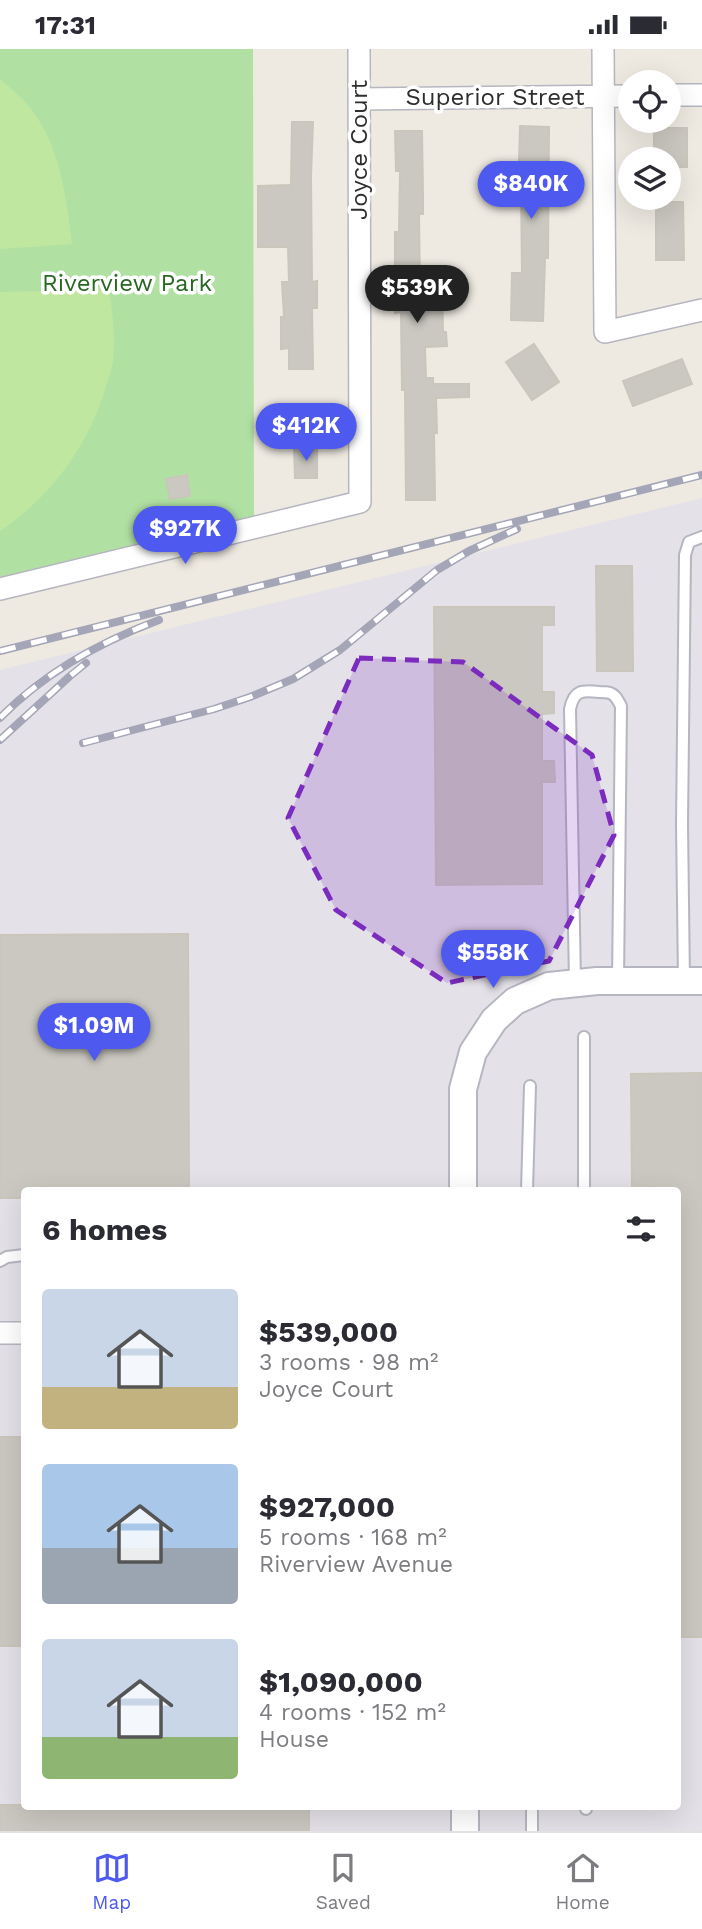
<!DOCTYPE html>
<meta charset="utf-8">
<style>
:root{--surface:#fff;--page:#f7f7f7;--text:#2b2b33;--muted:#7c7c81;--line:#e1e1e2;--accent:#4e5aef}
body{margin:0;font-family:"Work Sans",sans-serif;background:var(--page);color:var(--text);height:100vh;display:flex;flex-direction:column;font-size:26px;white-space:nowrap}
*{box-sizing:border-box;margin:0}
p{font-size:23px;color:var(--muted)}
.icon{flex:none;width:38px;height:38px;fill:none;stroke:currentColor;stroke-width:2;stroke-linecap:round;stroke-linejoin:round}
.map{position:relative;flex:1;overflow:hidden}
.details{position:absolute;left:21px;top:1138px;width:660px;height:623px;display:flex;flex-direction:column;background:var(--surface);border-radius:7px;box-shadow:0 7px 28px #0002}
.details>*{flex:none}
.fabs{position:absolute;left:618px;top:21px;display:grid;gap:14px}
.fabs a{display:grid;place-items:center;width:63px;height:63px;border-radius:50%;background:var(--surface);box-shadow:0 7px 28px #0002;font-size:35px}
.price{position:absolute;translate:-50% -60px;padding:0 16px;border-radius:24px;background:var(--accent);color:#fff;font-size:23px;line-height:46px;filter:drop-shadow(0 2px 4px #0008)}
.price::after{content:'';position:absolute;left:50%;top:42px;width:21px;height:16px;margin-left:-10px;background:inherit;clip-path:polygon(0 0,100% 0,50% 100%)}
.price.active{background:#222;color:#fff}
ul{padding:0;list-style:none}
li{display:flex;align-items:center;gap:21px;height:175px;padding:0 21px}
li span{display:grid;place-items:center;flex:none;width:196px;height:140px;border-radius:7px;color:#555}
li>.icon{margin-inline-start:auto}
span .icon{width:84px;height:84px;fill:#fffc;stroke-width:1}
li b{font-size:30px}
h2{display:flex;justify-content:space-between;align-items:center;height:84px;padding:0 21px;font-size:30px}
.status{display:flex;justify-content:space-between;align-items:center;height:49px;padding:0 35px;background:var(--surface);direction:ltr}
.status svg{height:19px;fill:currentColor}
.tabs{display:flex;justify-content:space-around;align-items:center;height:98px;border-top:2px solid var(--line);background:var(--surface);font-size:19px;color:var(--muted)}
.tabs a{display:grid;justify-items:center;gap:4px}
.tabs .active{color:var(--accent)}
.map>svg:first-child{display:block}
</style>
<div class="status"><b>17:31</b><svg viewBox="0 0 49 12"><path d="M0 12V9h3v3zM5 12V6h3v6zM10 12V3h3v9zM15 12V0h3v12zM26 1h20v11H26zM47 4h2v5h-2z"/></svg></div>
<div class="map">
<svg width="702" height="1782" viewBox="0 0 702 1782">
<rect width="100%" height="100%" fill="#eeeae2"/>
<!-- industrial -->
<path fill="#e4e1e8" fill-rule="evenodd" d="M 702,449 L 702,1782 L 0,1782 L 0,621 ZM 24,1141 L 677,1141 L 677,1757 L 24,1757 Z"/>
<!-- green -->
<path fill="#b1e0a3" d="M 0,0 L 253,0 L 254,468 L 0,529 Z"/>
<!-- pitch -->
<path fill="#c0e79f" d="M 0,30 C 10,39 23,49 31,60 C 61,98 66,149 72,195 L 0,200 Z
M 109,241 C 113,265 115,287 113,311 C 112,320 109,329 106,337 C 90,395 50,449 0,482 L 0,243 Z"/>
<!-- building -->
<path fill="#cac8c0" stroke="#cac6bb" stroke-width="2" d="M 292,73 L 313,73 L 311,127 L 312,233 L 317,232 L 317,259 L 312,259 L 313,320 L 289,320 L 289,299 L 281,300 L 281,268 L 284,268 L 282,233 L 289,233 L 288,198 L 258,198 L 258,137 L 291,136 Z
M 520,77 L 549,78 L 548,209 L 545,209 L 543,272 L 511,271 L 512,224 L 522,224 L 521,136 L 499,136 L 500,113 L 519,113 Z
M 654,79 L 687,79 L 687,118 L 668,118 L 668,110 L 654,110 Z
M 395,82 L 422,82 L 423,146 L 423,165 L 419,165 L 420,241 L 442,240 L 443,283 L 446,283 L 447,297 L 425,298 L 426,329 L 433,329 L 433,335 L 469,335 L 469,348 L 436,349 L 437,384 L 434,384 L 435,451 L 406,451 L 405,341 L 402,341 L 401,263 L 395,264 L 395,183 L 399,183 L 400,122 L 396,122 Z
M 656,153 L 683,153 L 684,211 L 656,211 Z
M 534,295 L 559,333 L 532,351 L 506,313 Z
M 682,310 L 692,335 L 633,357 L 623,332 Z
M 294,400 L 317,400 L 317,429 L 295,429 Z
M 187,426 L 190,447 L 170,450 L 166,430 Z
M 596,517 L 632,517 L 633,622 L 597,622 Z
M 434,558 L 554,558 L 554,576 L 542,576 L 542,643 L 554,643 L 554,664 L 542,665 L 542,712 L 554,712 L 555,733 L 542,733 L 542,835 L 436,836 Z
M 188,885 L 189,1141 L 24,1141 L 24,1149 L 0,1149 L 0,886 Z
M 702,1024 L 702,1588 L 677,1588 L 677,1141 L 632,1141 L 631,1025 Z
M 0,1388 L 24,1388 L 24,1597 L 0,1597 Z
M 0,1756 L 309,1757 L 309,1782 L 0,1782 Z"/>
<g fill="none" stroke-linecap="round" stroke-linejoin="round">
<defs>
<path id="service" d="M 684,932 L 682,775 L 685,506 L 689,493 L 702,488
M 575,933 L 570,660 C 574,641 582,641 599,643 C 603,643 607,643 610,644 C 616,646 618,652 621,657 L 618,932
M 527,1141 L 530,1037
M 584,1141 L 584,988
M 0,1212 L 7,1208 L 24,1206
M 586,1757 L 586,1760
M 532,1782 L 532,1757"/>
<path id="minor" d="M 603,0 L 605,283 L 702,261
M 668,46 L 702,46
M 359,50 L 630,47
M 0,540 L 360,453 L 359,0
M 0,1284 L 24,1284"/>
<path id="tertiary" d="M 463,1141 L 463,1040 L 473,1003 L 494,971 L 515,952 L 549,937 L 597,932 L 702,932
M 465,1757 L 465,1782"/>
</defs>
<!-- service casing -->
<use href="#service" stroke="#b5b6c0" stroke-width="14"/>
<!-- minor casing -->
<use href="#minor" stroke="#b5b6c0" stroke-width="24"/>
<!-- tertiary casing -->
<use href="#tertiary" stroke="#b5b6c0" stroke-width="30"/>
<!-- service -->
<use href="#service" stroke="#fff" stroke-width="10"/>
<!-- minor -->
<use href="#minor" stroke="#fff" stroke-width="21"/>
<!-- tertiary -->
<use href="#tertiary" stroke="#fff" stroke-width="26"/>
<defs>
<path id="rail" d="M 0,602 L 702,426
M 0,669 C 44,624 100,593 159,571
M 0,691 L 70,627 L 86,614
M 83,694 L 214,660 L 250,648 L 293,630 L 340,601 L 437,521 L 469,502 L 517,480"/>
</defs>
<!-- rail casing -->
<use href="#rail" stroke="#a4a5b7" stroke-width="8"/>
<!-- rail -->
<use href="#rail" stroke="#fff" stroke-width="5" stroke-dasharray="16" stroke-linecap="butt"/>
</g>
<!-- marked area -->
<path fill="#7b2cbf" fill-opacity="0.2" stroke="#7b2cbf" stroke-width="5" stroke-dasharray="14 9" stroke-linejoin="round" d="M 359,609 L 463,613 L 592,706 L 614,786 L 549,912 L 447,934 L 336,861 L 288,769 Z"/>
<g text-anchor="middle" stroke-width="7" stroke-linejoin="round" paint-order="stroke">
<!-- street labels -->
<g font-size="24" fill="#2e2e2e" stroke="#fff">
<text x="495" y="56">Superior Street</text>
<text transform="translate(359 101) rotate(-90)" y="8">Joyce Court</text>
</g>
<!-- park labels -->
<g font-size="24" fill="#276821" stroke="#fff">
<text x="127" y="242">Riverview Park</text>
</g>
</g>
</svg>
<div class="fabs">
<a><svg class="icon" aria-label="locate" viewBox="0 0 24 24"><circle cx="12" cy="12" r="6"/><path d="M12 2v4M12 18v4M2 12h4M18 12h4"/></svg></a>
<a><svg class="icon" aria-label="layers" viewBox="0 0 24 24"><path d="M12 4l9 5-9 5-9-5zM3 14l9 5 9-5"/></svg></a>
</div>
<b class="price" style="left:531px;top:172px">$840K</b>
<b class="price active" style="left:417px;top:276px">$539K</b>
<b class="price" style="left:306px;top:414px">$412K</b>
<b class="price" style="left:185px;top:517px">$927K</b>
<b class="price" style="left:493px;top:941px">$558K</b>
<b class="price" style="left:94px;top:1014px">$1.09M</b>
<section class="details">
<h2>6 homes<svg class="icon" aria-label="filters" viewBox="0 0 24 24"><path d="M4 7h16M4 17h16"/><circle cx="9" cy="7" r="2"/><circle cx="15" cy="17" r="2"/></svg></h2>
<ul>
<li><span style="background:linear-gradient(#c9d6e8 70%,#c2b280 0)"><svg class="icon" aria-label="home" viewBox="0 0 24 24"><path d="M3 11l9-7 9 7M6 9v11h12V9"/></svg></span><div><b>$539,000</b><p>3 rooms · 98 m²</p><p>Joyce Court</p></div></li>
<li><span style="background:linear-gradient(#a9c7e8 60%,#9aa5b1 0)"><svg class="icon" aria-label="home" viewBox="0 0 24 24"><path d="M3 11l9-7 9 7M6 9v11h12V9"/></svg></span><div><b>$927,000</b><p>5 rooms · 168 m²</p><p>Riverview Avenue</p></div></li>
<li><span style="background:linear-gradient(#c9d6e8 70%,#8fb573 0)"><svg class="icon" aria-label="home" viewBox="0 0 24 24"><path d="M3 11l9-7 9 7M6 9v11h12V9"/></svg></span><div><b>$1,090,000</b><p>4 rooms · 152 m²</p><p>House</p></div></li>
</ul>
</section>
</div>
<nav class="tabs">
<a class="active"><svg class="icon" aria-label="map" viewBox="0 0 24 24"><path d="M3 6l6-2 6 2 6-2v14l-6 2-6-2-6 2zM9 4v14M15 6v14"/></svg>Map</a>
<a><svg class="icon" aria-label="saved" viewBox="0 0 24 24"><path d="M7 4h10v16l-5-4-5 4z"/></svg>Saved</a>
<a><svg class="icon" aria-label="home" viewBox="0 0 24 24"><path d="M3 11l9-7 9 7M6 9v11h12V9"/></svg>Home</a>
</nav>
